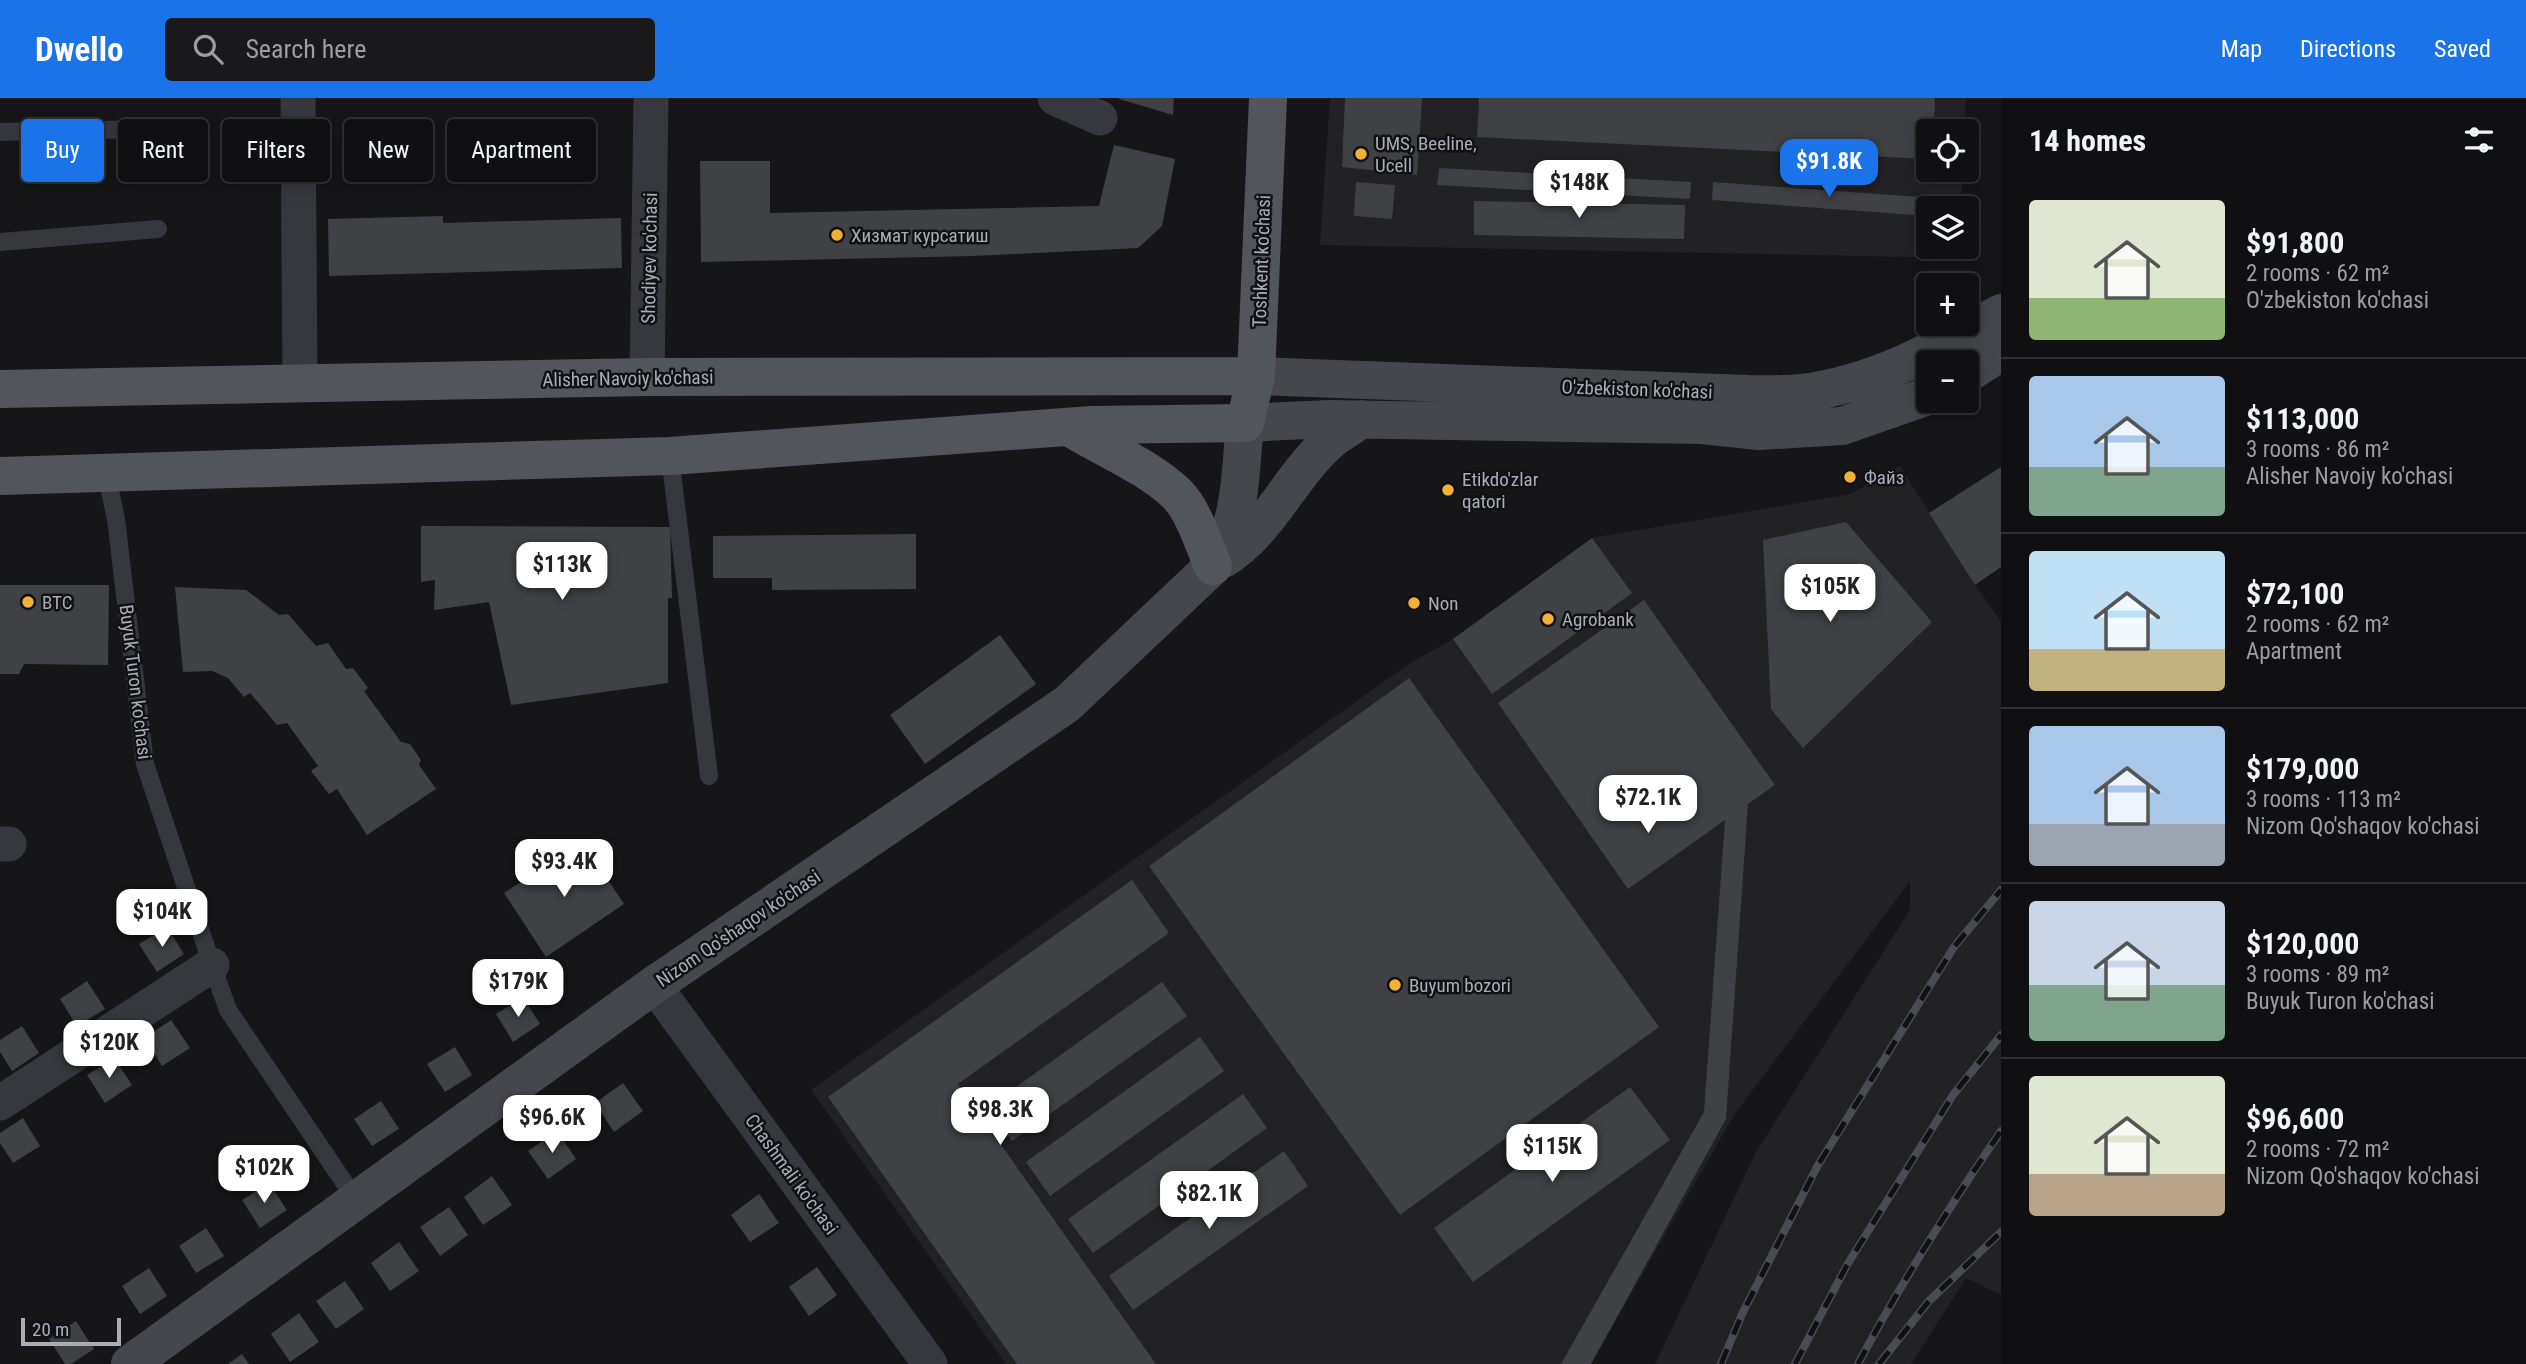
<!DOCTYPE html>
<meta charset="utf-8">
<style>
:root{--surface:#101012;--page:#19191b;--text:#f1f3f6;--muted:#9c9d9f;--line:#303032;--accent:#1a73e8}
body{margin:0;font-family:"Roboto Condensed",sans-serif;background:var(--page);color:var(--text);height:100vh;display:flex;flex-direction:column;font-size:26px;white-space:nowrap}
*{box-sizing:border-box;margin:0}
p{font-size:23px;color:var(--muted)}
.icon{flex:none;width:38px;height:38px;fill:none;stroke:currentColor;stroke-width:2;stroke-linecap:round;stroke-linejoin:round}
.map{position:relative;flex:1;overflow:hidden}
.details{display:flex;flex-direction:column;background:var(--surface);width:525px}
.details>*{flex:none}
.banner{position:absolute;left:21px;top:21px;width:665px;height:63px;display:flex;gap:14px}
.controls{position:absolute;left:1916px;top:21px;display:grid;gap:14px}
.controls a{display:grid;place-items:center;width:63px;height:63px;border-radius:7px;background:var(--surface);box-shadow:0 4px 18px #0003,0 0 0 2px var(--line);font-size:35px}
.scale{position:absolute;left:21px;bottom:18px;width:100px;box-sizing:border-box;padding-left:7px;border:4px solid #a8adb8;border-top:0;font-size:19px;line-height:24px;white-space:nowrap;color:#a8adb8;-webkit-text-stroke:5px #111113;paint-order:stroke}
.price{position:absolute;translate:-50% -60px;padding:0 16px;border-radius:14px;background:#fff;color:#222;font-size:23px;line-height:46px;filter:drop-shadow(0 2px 4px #0008)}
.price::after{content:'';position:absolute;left:50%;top:42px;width:21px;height:16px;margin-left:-10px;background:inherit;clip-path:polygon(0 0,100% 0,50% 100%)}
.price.current{background:var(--accent);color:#fff}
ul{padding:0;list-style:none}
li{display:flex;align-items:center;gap:21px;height:175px;padding:0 28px}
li+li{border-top:2px solid var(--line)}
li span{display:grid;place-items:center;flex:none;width:196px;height:140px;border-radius:7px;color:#555}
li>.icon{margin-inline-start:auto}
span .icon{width:84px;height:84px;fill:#fffc;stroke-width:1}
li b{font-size:30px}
h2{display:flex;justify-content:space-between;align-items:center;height:84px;padding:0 28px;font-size:30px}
.chip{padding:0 24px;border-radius:7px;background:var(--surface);box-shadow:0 4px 18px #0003,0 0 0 2px var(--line);font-size:24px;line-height:63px}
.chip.current{background:var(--accent);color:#fff}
header{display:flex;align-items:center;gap:42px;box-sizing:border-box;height:98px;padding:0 35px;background:var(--accent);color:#fff}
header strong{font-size:33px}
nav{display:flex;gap:38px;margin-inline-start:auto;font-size:24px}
.search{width:490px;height:63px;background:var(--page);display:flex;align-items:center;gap:18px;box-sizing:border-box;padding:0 24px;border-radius:7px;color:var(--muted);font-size:26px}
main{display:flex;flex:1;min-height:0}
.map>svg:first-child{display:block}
</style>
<header>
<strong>Dwello</strong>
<div class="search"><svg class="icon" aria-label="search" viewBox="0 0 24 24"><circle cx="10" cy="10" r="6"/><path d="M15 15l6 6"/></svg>Search here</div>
<nav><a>Map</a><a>Directions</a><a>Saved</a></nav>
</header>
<main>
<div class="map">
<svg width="2001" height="1266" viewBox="0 0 2001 1266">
<rect width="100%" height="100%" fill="#161618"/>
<!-- built -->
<path fill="#222225" d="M 1330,0 L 1966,0 L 1964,33 L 1928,33 L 1928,72 L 1963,72 L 1961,110 L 1928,110 L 1928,149 L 1959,149 L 1959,160 L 1320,147 Z
M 1900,368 L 1975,487 L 2001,523 L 2001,1197 L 1966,1180 L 1911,1266 L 1655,1266 L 1756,1054 L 1910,812 L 1910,783 L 1734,1017 L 1591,1266 L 1006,1266 L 811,992 L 1410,565 L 1453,541 L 1592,440 L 1851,396 Z"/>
<!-- building -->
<path fill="#404145" d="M 1119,0 L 1174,0 L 1173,17 L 1119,1 Z
M 1345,0 L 1422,0 L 1417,77 L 1342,69 Z
M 1479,0 L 1935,0 L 1934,33 L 1928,33 L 1928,61 L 1477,39 Z
M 1114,47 L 1175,61 L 1162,128 L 1138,150 L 973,158 L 701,164 L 700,63 L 770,63 L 770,115 L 1099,108 Z
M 1439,70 L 1691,84 L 1690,101 L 1437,87 Z
M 1356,84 L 1395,87 L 1392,121 L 1354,118 Z
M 1713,84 L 1960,102 L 1959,110 L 1928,110 L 1928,118 L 1712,102 Z
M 1474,103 L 1685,107 L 1684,141 L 1474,137 Z
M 443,118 L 443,125 L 621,120 L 622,170 L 329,178 L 328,121 Z
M 2001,369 L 2001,469 L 1975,487 L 1929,415 Z
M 1846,424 L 1932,524 L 1803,650 L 1771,611 L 1763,442 Z
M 421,428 L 670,429 L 672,500 L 668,500 L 668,585 L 511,607 L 489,504 L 434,512 L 435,482 L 421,484 Z
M 916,436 L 916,491 L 772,492 L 772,480 L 713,480 L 713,438 Z
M 1592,440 L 1632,495 L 1492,596 L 1453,541 Z
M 0,487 L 109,487 L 108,567 L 24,566 L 19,576 L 0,576 Z
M 175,489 L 246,492 L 279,517 L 288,516 L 316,548 L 328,545 L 346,571 L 353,570 L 368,590 L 364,593 L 401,644 L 410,646 L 421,662 L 419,667 L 436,691 L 367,737 L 337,691 L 329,696 L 311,673 L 318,668 L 287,625 L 277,627 L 250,595 L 244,599 L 228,580 L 212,573 L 183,574 Z
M 1644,502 L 1775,687 L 1748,706 L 1726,1021 L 1591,1266 L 1561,1266 L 1704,1014 L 1725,722 L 1628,791 L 1498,605 Z
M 1000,537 L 1036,586 L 925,666 L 890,617 Z
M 1409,580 L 1659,929 L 1400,1117 L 1149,768 Z
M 583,744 L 624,806 L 546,859 L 504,795 Z
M 1132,782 L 1169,835 L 958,986 L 1156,1266 L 1017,1266 L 828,999 Z
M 167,829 L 184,856 L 157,874 L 139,846 Z
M 87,883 L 105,911 L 77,928 L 60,901 Z
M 1162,884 L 1187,918 L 1012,1043 L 988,1009 Z
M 523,899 L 540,926 L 513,944 L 496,916 Z
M 171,922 L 190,950 L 162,968 L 144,940 Z
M 22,928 L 39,955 L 12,973 L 0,954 L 0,942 Z
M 1200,939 L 1224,973 L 1050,1098 L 1026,1064 Z
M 455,949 L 472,977 L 445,994 L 427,966 Z
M 114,960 L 132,987 L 105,1005 L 87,977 Z
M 623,985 L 643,1013 L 614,1034 L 595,1005 Z
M 1630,989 L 1670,1042 L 1473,1184 L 1434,1130 Z
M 1243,996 L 1267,1030 L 1093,1155 L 1068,1121 Z
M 381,1003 L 399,1031 L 372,1048 L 354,1021 Z
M 23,1020 L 40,1048 L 13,1065 L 0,1045 L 0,1035 Z
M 557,1033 L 576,1061 L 548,1081 L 528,1053 Z
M 1284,1053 L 1308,1088 L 1133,1212 L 1109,1178 Z
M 492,1078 L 512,1107 L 483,1127 L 464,1099 Z
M 269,1085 L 287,1112 L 260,1130 L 242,1102 Z
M 759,1096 L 779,1125 L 750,1144 L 731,1117 Z
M 449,1109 L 468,1137 L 440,1158 L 420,1129 Z
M 206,1130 L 224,1158 L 196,1175 L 179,1148 Z
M 399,1144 L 419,1173 L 390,1193 L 371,1165 Z
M 817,1169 L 837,1197 L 809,1218 L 789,1189 Z
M 149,1170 L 167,1198 L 140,1216 L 122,1188 Z
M 345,1183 L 364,1211 L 336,1231 L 316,1203 Z
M 299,1215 L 319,1244 L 290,1264 L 271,1236 Z
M 76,1223 L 94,1251 L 71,1266 L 65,1266 L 49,1241 Z
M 242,1256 L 249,1266 L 228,1266 Z"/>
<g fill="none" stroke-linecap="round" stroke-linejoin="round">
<!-- lane -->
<path stroke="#37383d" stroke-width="18" d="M 0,34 L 194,30
M 0,144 L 158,131
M 670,358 L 709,678
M 106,375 L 116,421 L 145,666 L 212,867 L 228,912 L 356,1102"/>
<!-- street -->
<path stroke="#37383d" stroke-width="35" d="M 298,0 L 300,286
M 1055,0 L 1100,20
M 647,279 L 651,0
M 0,746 L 9,746
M 654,887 L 930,1266
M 0,1005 L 212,867"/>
<!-- secondary -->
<path stroke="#45474d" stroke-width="38" d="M 1967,276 L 2001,254
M 1256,278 L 1747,296 C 1765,296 1783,297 1801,295 C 1875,286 1937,251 2001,215
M 1223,461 C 1269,433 1290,378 1330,343 C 1339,335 1351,329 1362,321
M 130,1266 L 654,887 L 1067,606 L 1213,468 C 1242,425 1240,375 1245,325 L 1330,321 L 1702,327 L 1759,333 L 1842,328 L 1928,298"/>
<!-- primary -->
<path stroke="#53555c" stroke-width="38" d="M 0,291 L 647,279 L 1256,278
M 1069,329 C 1103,350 1147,368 1176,395 C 1194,413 1203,445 1213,468
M 0,378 L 670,358 L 1092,327 L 1245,325 L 1256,278 L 1268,0"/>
<defs>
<path id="rail" d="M 1721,1266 L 1743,1214 L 1818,1067 L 1954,849 L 2001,792
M 1795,1266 L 1847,1167 L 1953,997 L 2001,937
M 1858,1266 C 1901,1185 1949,1109 2001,1033
M 1879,1266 L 1929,1203 L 2001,1134"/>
</defs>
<!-- rail casing -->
<use href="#rail" stroke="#4a4c52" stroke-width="8"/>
<!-- rail -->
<use href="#rail" stroke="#111113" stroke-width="5" stroke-dasharray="16" stroke-linecap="butt"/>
</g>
<!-- markers -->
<g fill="#f2b134" stroke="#111113" stroke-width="2.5">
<circle cx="1361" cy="56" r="7"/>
<circle cx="837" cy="137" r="7"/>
<circle cx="1850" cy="379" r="7"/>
<circle cx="1448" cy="392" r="7"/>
<circle cx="28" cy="504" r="7"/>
<circle cx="1414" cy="505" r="7"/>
<circle cx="1548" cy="521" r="7"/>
<circle cx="1395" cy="887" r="7"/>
</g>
<g text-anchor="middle" stroke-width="5" stroke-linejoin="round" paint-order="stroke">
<!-- poi labels -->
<g font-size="19" fill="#a8adb8" stroke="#111113" text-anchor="start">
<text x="1375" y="52">UMS, Beeline,<tspan x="1375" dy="22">Ucell</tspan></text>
<text x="851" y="144">Хизмат курсатиш</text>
<text x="1864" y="386">Файз</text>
<text x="1462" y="388">Etikdo'zlar<tspan x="1462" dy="22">qatori</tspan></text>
<text x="42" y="511">BTC</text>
<text x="1428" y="512">Non</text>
<text x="1562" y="528">Agrobank</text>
<text x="1409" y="894">Buyum bozori</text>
</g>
<!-- street labels -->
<g font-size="19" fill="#a8adb8" stroke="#111113">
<text transform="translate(649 160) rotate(-89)" y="7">Shodiyev ko'chasi</text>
<text transform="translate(1261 163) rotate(-88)" y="7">Toshkent ko'chasi</text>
<text transform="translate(628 280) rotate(-1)" y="7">Alisher Navoiy ko'chasi</text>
<text transform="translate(1637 291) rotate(2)" y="7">O'zbekiston ko'chasi</text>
<text transform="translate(136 584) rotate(83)" y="7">Buyuk Turon ko'chasi</text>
<text transform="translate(738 830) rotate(-34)" y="7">Nizom Qo'shaqov ko'chasi</text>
<text transform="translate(792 1076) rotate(54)" y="7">Chashmali ko'chasi</text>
</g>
</g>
</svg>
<div class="controls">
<a><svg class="icon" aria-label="locate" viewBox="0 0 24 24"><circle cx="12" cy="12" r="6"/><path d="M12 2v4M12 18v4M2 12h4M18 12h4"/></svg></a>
<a><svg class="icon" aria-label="layers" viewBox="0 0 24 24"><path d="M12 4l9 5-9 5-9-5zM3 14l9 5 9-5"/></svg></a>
<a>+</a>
<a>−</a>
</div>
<div class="scale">20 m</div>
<b class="price current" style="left:1829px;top:101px">$91.8K</b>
<b class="price" style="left:1579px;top:122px">$148K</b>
<b class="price" style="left:562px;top:504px">$113K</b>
<b class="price" style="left:1830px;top:526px">$105K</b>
<b class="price" style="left:1648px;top:737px">$72.1K</b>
<b class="price" style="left:564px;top:801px">$93.4K</b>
<b class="price" style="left:162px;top:851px">$104K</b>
<b class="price" style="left:518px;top:921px">$179K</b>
<b class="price" style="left:109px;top:982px">$120K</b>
<b class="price" style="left:1000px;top:1049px">$98.3K</b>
<b class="price" style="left:552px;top:1057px">$96.6K</b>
<b class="price" style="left:1552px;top:1086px">$115K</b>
<b class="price" style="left:264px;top:1107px">$102K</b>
<b class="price" style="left:1209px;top:1133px">$82.1K</b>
<div class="banner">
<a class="chip current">Buy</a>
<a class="chip">Rent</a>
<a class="chip">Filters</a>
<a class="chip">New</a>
<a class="chip">Apartment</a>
</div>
</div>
<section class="details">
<h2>14 homes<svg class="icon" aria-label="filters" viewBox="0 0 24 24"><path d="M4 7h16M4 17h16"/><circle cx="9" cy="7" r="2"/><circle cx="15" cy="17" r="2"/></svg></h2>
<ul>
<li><span style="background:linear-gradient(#dfe7d0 70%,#8fb573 0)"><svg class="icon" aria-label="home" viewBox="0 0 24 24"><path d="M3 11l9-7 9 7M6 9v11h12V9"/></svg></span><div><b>$91,800</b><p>2 rooms · 62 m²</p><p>O'zbekiston ko'chasi</p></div></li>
<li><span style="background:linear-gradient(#a9c7e8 65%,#7fa58c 0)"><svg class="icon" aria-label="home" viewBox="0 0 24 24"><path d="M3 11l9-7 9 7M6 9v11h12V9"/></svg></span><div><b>$113,000</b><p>3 rooms · 86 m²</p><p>Alisher Navoiy ko'chasi</p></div></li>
<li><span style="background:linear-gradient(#bfe0f5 70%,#c2b280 0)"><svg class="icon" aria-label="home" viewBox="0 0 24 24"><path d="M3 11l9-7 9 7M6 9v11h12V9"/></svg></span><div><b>$72,100</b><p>2 rooms · 62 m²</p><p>Apartment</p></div></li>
<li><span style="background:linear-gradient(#a9c7e8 70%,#9aa5b1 0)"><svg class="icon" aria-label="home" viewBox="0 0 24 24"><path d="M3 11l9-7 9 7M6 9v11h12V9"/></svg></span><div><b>$179,000</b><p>3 rooms · 113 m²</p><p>Nizom Qo'shaqov ko'chasi</p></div></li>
<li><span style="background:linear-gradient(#c9d6e8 60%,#7fa58c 0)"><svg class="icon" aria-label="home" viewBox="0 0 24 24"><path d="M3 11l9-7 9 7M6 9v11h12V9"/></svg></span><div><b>$120,000</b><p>3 rooms · 89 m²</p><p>Buyuk Turon ko'chasi</p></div></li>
<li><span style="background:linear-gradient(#dfe7d0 70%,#b9a48a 0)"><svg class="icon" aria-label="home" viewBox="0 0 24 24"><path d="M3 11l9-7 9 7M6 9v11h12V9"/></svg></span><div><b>$96,600</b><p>2 rooms · 72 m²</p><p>Nizom Qo'shaqov ko'chasi</p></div></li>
</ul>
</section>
</main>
